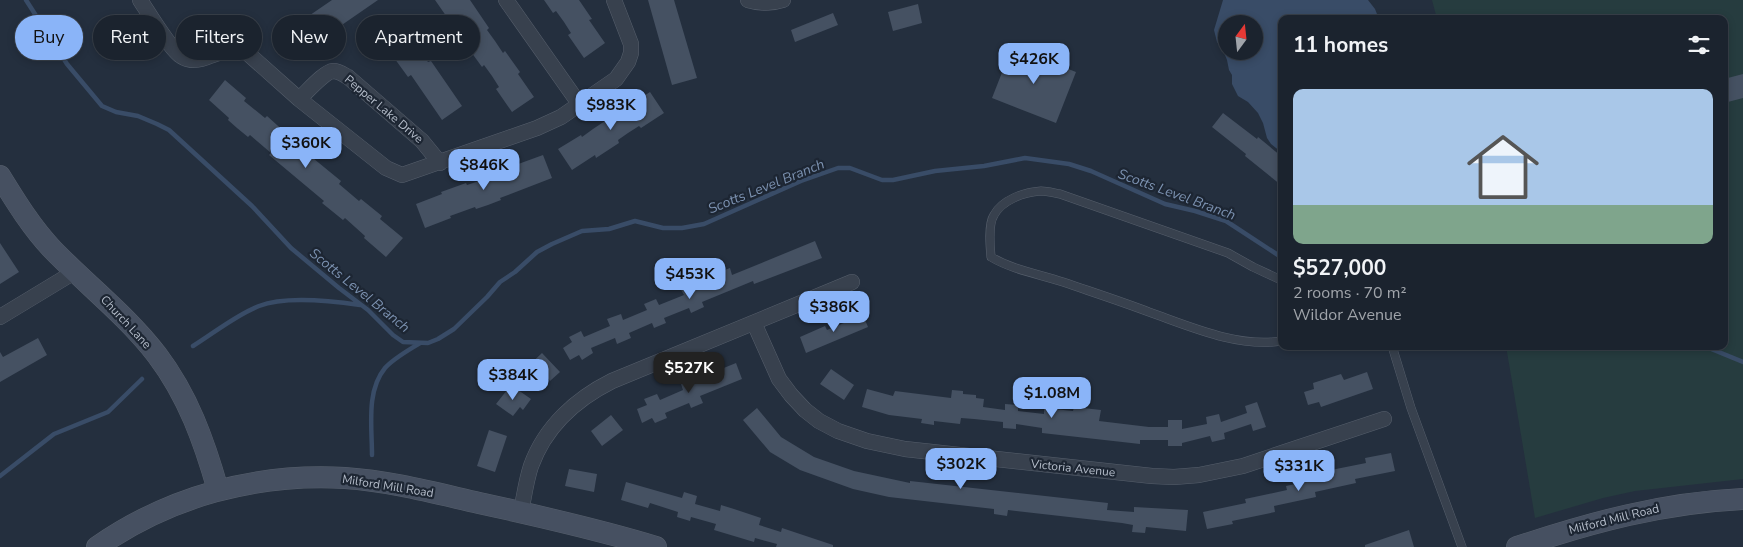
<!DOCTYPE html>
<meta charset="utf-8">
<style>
:root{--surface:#1b232e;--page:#242b36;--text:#f1f3f6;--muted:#a0a4aa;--line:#39404a;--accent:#8ab4f8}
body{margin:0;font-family:"Nunito Sans",sans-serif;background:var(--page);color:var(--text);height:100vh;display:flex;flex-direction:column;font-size:19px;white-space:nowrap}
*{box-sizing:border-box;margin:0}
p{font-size:16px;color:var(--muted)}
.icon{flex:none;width:28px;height:28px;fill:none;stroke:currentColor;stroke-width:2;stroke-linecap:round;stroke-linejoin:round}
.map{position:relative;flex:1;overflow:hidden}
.panel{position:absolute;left:1278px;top:15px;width:450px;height:335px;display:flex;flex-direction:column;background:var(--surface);border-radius:10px;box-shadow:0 2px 8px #0003,0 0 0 1px var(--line)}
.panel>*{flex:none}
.guide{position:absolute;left:15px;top:15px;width:475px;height:45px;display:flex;gap:10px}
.needle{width:32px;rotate:15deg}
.controls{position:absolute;left:1218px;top:15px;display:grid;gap:10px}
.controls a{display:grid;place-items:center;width:45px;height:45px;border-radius:50%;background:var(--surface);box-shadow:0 2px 8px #0003,0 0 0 1px var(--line);font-size:25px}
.price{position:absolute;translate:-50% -42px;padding:0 11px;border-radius:10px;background:var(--accent);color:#111;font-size:16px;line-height:32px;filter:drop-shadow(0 1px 2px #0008)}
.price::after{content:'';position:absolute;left:50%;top:30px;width:15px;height:11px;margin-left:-8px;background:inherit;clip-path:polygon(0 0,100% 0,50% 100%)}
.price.current{background:#222;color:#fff}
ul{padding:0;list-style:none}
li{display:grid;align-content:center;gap:10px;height:265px;padding:0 15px}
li+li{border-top:1px solid var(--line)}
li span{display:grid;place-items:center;height:155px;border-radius:10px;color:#555}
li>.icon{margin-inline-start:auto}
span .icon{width:90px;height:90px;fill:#fffc;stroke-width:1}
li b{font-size:21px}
h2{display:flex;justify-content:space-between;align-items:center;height:60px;padding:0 15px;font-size:21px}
.chip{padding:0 18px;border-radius:22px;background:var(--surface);box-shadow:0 2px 8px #0003,0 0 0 1px var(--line);font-size:18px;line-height:45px}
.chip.current{background:var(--accent);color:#111}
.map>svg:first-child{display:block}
</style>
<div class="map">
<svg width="1743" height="547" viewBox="0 0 1743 547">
<rect width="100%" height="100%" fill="#242f3e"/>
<!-- green -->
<path fill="#263c3f" d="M 1432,0 L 1743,0 L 1743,479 L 1635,491 L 1603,498 L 1535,518 L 1506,346 L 1724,346 L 1724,19 L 1437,19 Z"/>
<!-- water -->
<path fill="#394c67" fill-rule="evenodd" d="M 1223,0 L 1368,0 L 1375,9 L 1379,19 L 1281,19 L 1281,152 L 1271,144 L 1267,138 L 1263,123 L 1258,113 L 1248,102 L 1238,96 L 1232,84 L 1232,75 L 1229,70 L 1227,60 L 1223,50 L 1217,42 L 1214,30 ZM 1226,24 L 1254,24 L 1254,51 L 1226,51 Z"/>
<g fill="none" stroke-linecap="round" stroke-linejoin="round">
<!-- stream -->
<path stroke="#394c67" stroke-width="4.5" d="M 26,0 L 67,64 L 102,106 L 116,112 L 138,116 L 157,124 L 169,130 L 252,206 L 291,248 L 339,288 L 368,310 L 393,335 L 403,342 L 428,343 L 438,339 L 454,329 L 487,297 L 500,282 L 515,272 L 537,252 L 552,244 L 582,231 L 609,229 L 635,221 L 663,228 L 682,228 L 704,224 L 801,181 L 838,168 L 850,168 L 882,180 L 893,180 L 935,171 L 984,166 L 1025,158 L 1069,164 L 1091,171 L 1165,204 L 1195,211 L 1226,221 L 1281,257
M 193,346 C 214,333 236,315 259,306 C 285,296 332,301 360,305
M 1704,346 L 1743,362
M 372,455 C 372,427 366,391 385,368 C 394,358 409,350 420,343
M 0,476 L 54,434 L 108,412 L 142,379"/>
</g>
<!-- building -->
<path fill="#455162" d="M 332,0 L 378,0 L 294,58 L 278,37 Z
M 435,0 L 470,0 L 489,28 L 487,30 L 495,41 L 503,53 L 505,51 L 520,72 L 518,74 L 534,97 L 512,112 L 496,89 L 499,87 L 492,76 L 484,65 L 482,67 L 466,45 L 469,43 L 454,21 L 451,23 Z
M 544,0 L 579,0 L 592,19 L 589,20 L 605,43 L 584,58 L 568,35 L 571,33 L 564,22 L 556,11 L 553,13 Z
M 648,0 L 674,0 L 697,78 L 672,85 Z
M 918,4 L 922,23 L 893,31 L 888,12 Z
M 833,13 L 838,25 L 795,42 L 791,30 Z
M 395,20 L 428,62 L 431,61 L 462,106 L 442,120 L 411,75 L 408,77 L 392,55 L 390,57 L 374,34 Z
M 1012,47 L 1076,72 L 1056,123 L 992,98 Z
M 1743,74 L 1743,98 L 1724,103 L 1724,79 Z
M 225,80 L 246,98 L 244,101 L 265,118 L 267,116 L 287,134 L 286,136 L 341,181 L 339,184 L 359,201 L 361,199 L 382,216 L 380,219 L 403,238 L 386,257 L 364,238 L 365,236 L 345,218 L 343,220 L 322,203 L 324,201 L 269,155 L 271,153 L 250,135 L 248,137 L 237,128 L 228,120 L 229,118 L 209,100 Z
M 650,92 L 664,113 L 641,128 L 639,126 L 628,133 L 618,140 L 619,143 L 596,158 L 595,155 L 572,170 L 558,149 L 581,135 L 582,137 L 593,129 L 605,121 L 603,119 L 625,105 L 627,107 Z
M 1223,113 L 1257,139 L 1258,137 L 1281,156 L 1281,185 L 1245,156 L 1246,154 L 1212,127 Z
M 543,155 L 552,178 L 500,198 L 501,200 L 488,205 L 476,209 L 475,207 L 450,216 L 451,218 L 425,228 L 416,204 L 442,194 L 441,192 L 466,183 L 467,185 L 479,181 L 492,176 L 491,174 Z
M 815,241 L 822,258 L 754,284 L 753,281 L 702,302 L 704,307 L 691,313 L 689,308 L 664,318 L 666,323 L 654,328 L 652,323 L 629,333 L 631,338 L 617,344 L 615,338 L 591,348 L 593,353 L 582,360 L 579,355 L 570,360 L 563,348 L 572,342 L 569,337 L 581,331 L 584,337 L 610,326 L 607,319 L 621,314 L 623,320 L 647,310 L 644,304 L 656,299 L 659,305 L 684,295 L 680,288 L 694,283 L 696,290 L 720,280 L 717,273 L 730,268 L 732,275 Z
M 0,243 L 19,272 L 0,284 Z
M 861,310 L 868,327 L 806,353 L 800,337 L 825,326 L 827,330 L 851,320 L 849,315 Z
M 38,338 L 47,355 L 0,382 L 0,352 L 3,357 Z
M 542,353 L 560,372 L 550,381 L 547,377 L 538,385 L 524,370 Z
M 736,363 L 742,379 L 700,396 L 703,403 L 691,408 L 689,403 L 665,413 L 667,418 L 655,423 L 652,418 L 642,423 L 637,409 L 647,405 L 644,399 L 657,394 L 660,400 L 683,390 L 681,384 L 693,379 L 694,380 Z
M 831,369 L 854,385 L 844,400 L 820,384 Z
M 1367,372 L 1373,389 L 1321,407 L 1319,402 L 1308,405 L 1304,392 L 1314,389 L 1313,383 L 1341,374 L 1344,380 Z
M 511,385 L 531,399 L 523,410 L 520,407 L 513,416 L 496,404 Z
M 867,389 L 893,396 L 895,391 L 951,398 L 952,390 L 963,391 L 963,394 L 976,395 L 976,398 L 984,399 L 983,407 L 1005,410 L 1005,404 L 1018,405 L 1018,411 L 1044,414 L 1044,408 L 1073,411 L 1074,407 L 1101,410 L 1099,421 L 1149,427 L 1168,427 L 1168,420 L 1182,420 L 1182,429 L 1207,424 L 1206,417 L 1219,414 L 1221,422 L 1247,413 L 1245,406 L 1257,402 L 1266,427 L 1253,431 L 1251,424 L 1224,433 L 1225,439 L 1212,442 L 1210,436 L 1182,443 L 1182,446 L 1168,446 L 1168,440 L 1140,440 L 1140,444 L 1042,433 L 1042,428 L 1016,424 L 1016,429 L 1003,428 L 1003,422 L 974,419 L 961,418 L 960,424 L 934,421 L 934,425 L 921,423 L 922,419 L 889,415 L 862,407 Z
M 757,408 L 781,437 L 814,457 L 854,471 L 910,483 L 910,481 L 1108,503 L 1107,510 L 1134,512 L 1134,507 L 1188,510 L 1186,531 L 1146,527 L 1145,533 L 1132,532 L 1133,525 L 1122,523 L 1008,510 L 1007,516 L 994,514 L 994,509 L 889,497 L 853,489 L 800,470 L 770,452 L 743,420 Z
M 611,415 L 623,430 L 602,446 L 591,431 Z
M 489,430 L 507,436 L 495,472 L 477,466 Z
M 1391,453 L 1395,471 L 1355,479 L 1356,483 L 1315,492 L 1316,497 L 1274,506 L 1275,512 L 1232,521 L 1233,524 L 1207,529 L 1203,512 L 1246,503 L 1245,499 L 1287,490 L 1286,486 L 1327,477 L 1326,471 L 1366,463 L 1365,458 Z
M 569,469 L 597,474 L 594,492 L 565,486 Z
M 626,482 L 682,498 L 684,492 L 697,496 L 695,504 L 720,511 L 721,505 L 734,509 L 761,518 L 759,525 L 781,532 L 782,528 L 833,545 L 833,547 L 776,547 L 777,544 L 755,538 L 754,542 L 714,530 L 716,524 L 691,517 L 690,521 L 677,517 L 678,512 L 650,503 L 648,508 L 621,500 Z
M 1409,530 L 1414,547 L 1365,547 L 1365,545 Z"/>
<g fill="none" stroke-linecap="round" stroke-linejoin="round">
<defs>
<path id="lane" d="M 1281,280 L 1253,267 L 1228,253 L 1060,194 C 1054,193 1047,191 1041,191 C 1024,192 1002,200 994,215 C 988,224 990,246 991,257 C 1013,270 1039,274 1063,282 C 1092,292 1120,301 1149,312 C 1189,326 1238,348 1281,341
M 1392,346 L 1411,408 L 1462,547"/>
<path id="street" d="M 140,0 C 148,12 171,50 181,56 C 190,62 201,60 210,56 C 222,52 232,47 244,50 L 299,99 L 386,168 L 402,175 L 537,128 L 561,117 L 616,79 L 628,62 L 631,53 L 631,44 L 614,0
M 506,0 L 580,105
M 748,0 C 761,4 771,4 783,0
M 299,99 C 307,92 324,72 333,71 C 339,71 344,75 348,77 L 422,141 L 440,163
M 0,317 L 76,271
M 754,323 L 779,379 L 791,395 L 805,410 L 819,421 L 838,431 L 867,441 L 905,449 L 1152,476 L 1174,477 L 1199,475 L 1243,466 L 1384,419
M 521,512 C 524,497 526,481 531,466 C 545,427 576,399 612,381 L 852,282"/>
<path id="secondary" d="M 0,176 C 16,202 32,228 53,250 C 88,286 127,316 157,355 C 188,396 204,441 218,490
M 97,547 C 170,496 256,473 345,478 C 390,481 435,493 479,503 C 539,516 597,529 656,547
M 1517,547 C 1593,522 1662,503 1743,499"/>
</defs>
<!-- lane casing -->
<use href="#lane" stroke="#565f6c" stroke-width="9"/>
<!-- street casing -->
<use href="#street" stroke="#565f6c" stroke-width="16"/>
<!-- secondary casing -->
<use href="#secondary" stroke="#565f6c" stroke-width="22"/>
<!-- lane -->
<use href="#lane" stroke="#38414e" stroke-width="8"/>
<!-- street -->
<use href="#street" stroke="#38414e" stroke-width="15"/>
<!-- secondary -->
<use href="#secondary" stroke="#465061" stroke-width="21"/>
</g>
<g text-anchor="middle" stroke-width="4.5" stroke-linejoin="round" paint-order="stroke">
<!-- street labels -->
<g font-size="12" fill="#b4bcc9" stroke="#1d2633">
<text transform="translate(384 109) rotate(40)" y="4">Pepper Lake Drive</text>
<text transform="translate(126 322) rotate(47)" y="4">Church Lane</text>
<text transform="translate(1073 468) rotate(6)" y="4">Victoria Avenue</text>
<text transform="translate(388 486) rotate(9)" y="4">Milford Mill Road</text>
<text transform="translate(1614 519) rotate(-14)" y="4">Milford Mill Road</text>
</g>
<!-- water labels -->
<g font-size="14" font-style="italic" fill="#7c92b1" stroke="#1d2633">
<text transform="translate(766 186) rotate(-22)" y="5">Scotts Level Branch</text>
<text transform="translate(1177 194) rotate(20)" y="5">Scotts Level Branch</text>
<text transform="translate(360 290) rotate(39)" y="5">Scotts Level Branch</text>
</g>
</g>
</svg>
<div class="controls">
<a><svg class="needle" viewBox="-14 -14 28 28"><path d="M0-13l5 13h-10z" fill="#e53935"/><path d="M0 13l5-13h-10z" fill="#a0a4aa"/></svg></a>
</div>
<b class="price" style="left:1034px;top:85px">$426K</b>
<b class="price" style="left:611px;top:131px">$983K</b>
<b class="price" style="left:306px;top:169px">$360K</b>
<b class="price" style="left:484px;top:191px">$846K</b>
<b class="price" style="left:690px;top:300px">$453K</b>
<b class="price" style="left:834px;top:333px">$386K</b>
<b class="price current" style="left:689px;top:394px">$527K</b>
<b class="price" style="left:513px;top:401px">$384K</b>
<b class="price" style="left:1052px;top:419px">$1.08M</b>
<b class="price" style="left:961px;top:490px">$302K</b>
<b class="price" style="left:1299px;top:492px">$331K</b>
<div class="guide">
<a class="chip current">Buy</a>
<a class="chip">Rent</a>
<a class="chip">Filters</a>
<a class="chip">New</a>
<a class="chip">Apartment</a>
</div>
<section class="panel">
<h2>11 homes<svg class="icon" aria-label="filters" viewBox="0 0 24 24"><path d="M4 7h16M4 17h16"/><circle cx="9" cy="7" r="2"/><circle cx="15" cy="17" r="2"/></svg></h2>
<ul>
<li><span style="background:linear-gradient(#a9c7e8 75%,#7fa58c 0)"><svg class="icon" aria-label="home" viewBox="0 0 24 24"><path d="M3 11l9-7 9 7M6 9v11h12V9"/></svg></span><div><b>$527,000</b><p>2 rooms · 70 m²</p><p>Wildor Avenue</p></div></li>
</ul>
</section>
</div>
